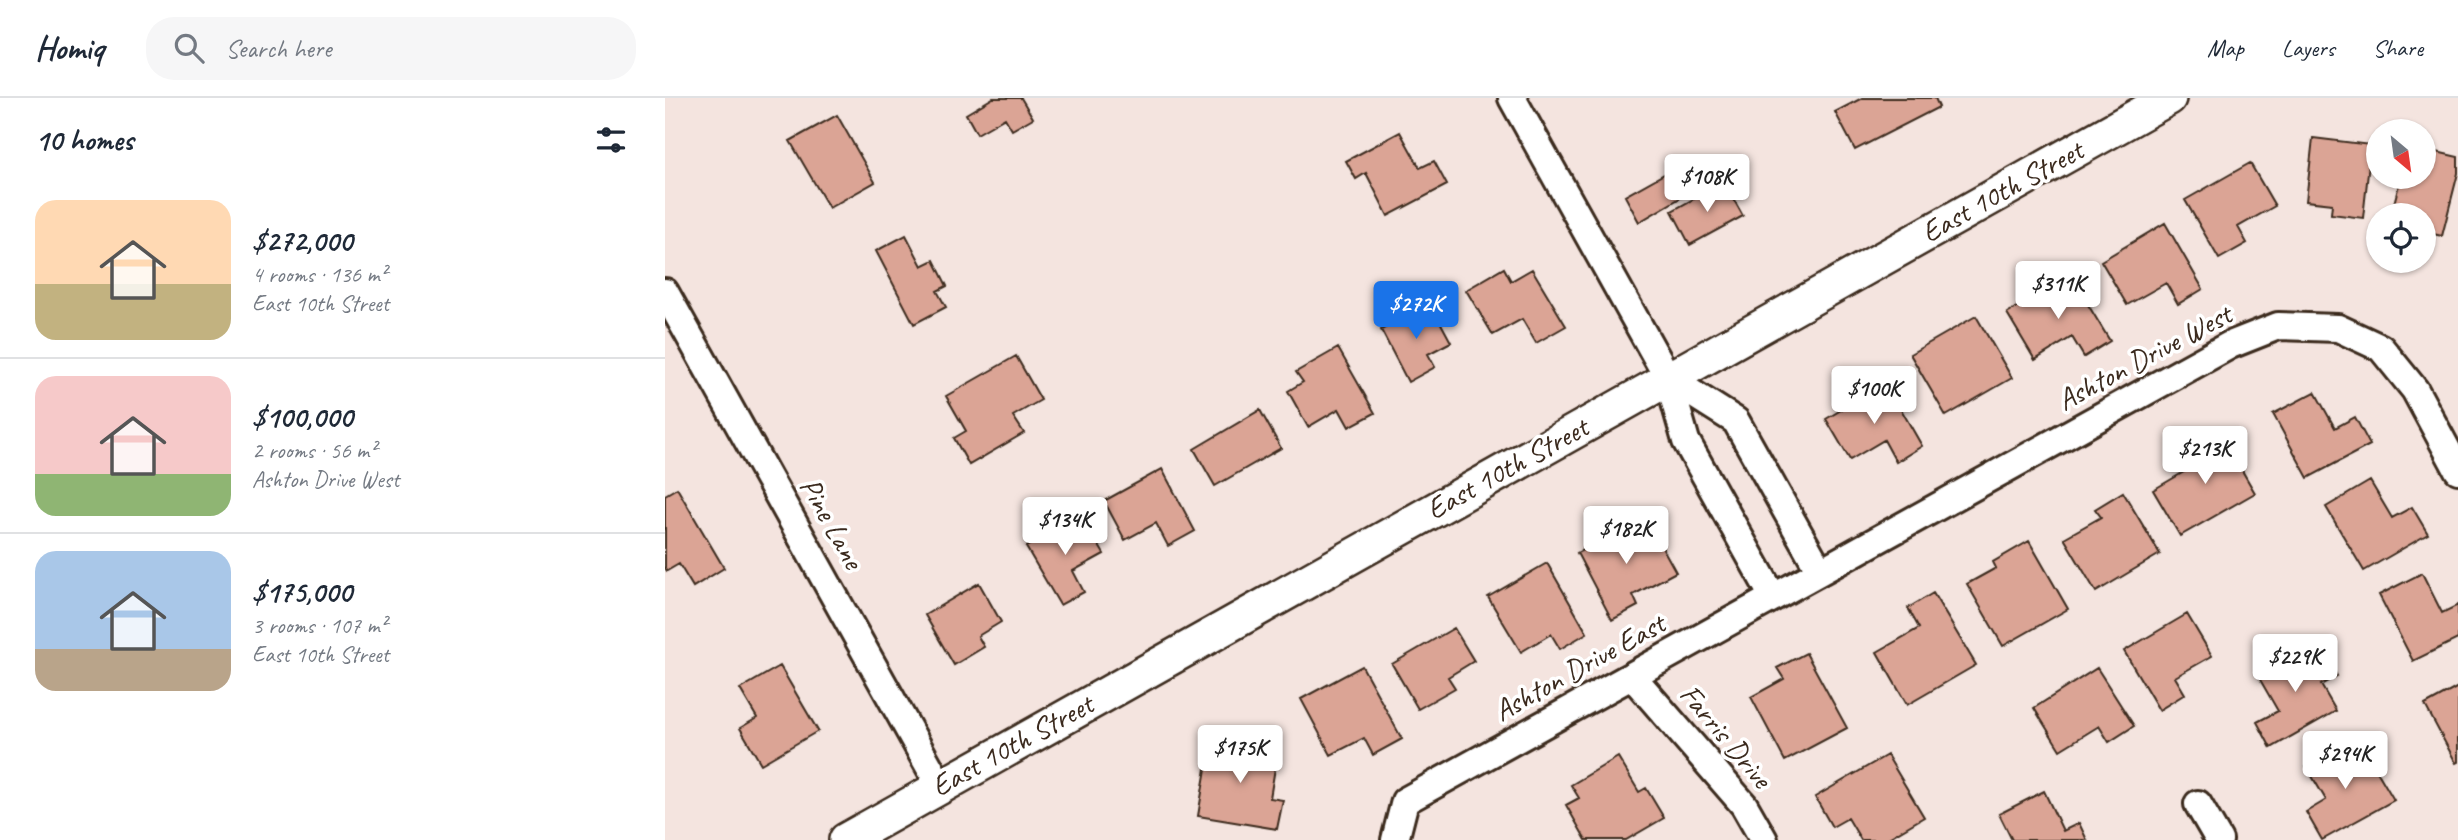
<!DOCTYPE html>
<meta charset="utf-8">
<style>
:root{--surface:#fff;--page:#f6f6f7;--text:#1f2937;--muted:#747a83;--line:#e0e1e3;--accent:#1a73e8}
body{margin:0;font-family:Caveat,sans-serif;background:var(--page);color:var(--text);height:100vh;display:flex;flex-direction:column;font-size:26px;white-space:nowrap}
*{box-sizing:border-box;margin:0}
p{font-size:23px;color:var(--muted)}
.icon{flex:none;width:38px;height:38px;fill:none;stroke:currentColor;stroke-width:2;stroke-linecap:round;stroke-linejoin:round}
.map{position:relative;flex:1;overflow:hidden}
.sheet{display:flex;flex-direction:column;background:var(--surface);width:665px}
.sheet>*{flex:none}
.needle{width:46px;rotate:151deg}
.controls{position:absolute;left:1701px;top:21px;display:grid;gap:14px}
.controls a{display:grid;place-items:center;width:70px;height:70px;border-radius:50%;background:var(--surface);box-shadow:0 2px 5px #0004;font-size:35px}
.price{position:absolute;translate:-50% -60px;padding:0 16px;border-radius:7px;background:#fff;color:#222;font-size:23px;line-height:46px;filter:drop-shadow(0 2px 4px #0008)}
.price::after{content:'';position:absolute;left:50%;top:42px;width:21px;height:16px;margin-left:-10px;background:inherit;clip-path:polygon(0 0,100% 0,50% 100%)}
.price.selected{background:var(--accent);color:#fff}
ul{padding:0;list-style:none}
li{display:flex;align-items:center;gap:21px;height:175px;padding:0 35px}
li+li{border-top:2px solid var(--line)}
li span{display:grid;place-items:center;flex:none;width:196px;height:140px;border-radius:21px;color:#555}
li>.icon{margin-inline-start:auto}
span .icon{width:84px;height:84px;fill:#fffc;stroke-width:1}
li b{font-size:30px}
h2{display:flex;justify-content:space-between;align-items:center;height:84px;padding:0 35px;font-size:30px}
header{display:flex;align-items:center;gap:42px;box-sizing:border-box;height:98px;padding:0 35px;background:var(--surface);border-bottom:2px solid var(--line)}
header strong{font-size:33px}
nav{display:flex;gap:38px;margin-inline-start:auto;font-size:24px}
.search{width:490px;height:63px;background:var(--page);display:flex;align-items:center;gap:18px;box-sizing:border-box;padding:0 24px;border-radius:28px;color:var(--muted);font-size:26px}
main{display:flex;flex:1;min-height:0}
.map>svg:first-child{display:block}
</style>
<header>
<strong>Homiq</strong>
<div class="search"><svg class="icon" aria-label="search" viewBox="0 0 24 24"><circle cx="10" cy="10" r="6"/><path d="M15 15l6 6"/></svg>Search here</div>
<nav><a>Map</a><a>Layers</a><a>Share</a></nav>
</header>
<main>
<section class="sheet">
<h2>10 homes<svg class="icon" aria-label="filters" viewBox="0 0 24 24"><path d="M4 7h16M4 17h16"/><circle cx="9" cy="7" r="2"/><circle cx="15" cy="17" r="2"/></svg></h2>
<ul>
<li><span style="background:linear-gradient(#ffd9b3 60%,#c2b280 0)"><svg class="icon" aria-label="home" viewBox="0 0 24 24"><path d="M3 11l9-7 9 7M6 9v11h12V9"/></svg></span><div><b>$272,000</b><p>4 rooms · 136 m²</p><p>East 10th Street</p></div></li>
<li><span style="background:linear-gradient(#f6c9c9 70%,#8fb573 0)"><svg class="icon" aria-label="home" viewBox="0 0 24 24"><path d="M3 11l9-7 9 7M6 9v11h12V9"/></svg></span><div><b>$100,000</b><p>2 rooms · 56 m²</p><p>Ashton Drive West</p></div></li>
<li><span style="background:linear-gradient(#a9c7e8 70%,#b9a48a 0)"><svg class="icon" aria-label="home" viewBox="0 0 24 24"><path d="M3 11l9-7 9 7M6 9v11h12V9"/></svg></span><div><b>$175,000</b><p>3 rooms · 107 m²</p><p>East 10th Street</p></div></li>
</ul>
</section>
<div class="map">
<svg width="1793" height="742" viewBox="0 0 1793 742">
<rect width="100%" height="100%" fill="#f4e4df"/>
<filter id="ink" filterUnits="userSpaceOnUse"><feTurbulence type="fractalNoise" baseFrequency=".0143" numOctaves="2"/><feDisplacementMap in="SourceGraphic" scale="14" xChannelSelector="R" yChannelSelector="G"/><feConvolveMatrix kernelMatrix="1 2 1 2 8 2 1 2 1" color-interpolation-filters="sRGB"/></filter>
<g filter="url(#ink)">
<!-- building -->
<path fill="#dba495" stroke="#3b2a1e" stroke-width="2" d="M 328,0 L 356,0 L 368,20 L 347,32 L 340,20 L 312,36 L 301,16 Z
M 1197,0 L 1270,0 L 1274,9 L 1190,52 L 1170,14 Z
M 172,17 L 210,84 L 164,110 L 125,43 Z
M 735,34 L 755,70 L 769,63 L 782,87 L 723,118 L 701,75 L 691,81 L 681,63 Z
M 1648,40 L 1706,47 L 1698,120 L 1666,116 L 1667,106 L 1641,103 Z
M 1759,51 L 1793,59 L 1793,75 L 1777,138 L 1759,134 L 1759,117 L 1726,117 L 1736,79 L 1759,79 Z
M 1585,65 L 1610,108 L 1573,129 L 1582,145 L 1554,161 L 1520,102 Z
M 1008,71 L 1022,96 L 974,124 L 960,98 Z
M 1059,84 L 1078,118 L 1025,147 L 1007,113 Z
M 1500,125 L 1538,191 L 1513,206 L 1501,185 L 1462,207 L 1436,163 Z
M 241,137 L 257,168 L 269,162 L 282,188 L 272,193 L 281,209 L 249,226 L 211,153 Z
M 839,170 L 846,183 L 867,171 L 901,228 L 871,245 L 857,221 L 828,237 L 801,192 Z
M 1405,177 L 1445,243 L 1419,259 L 1407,239 L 1370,262 L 1342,215 Z
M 765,205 L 786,244 L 763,256 L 770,269 L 743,284 L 716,232 Z
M 1311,218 L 1347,280 L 1281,318 L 1245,256 Z
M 673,250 L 710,315 L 684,329 L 674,311 L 643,329 L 623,293 L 638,284 L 631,274 Z
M 351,258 L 376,302 L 348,318 L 359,335 L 304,367 L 289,340 L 301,333 L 281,298 Z
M 1221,285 L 1257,348 L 1231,364 L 1219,342 L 1185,362 L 1161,321 Z
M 1650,294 L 1670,330 L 1690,319 L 1705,347 L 1643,380 L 1608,316 Z
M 595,312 L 616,350 L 550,388 L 529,351 Z
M 1553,331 L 1590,395 L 1515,438 L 1488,392 L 1536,364 L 1525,346 Z
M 497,371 L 530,433 L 503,448 L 491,425 L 460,442 L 439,403 Z
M 1705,383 L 1727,420 L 1747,409 L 1763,436 L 1699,473 L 1661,409 Z
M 12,390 L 59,470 L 28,489 L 14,466 L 2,473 L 0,470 L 0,397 Z
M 1458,394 L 1495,456 L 1431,494 L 1399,440 L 1436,419 L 1430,411 Z
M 416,417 L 439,456 L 408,473 L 419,494 L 395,507 L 361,449 Z
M 980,418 L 1011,474 L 968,497 L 973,508 L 947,522 L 912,455 Z
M 1364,443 L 1403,511 L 1338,548 L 1302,486 L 1331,470 L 1328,464 Z
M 882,465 L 922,535 L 895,551 L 886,536 L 856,554 L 823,499 Z
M 1757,475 L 1777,515 L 1793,507 L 1793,541 L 1748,563 L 1714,497 Z
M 314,485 L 336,524 L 313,538 L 319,549 L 289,567 L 260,517 Z
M 1268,495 L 1311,567 L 1242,607 L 1212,554 L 1254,530 L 1243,510 Z
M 1522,516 L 1547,558 L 1510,579 L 1520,596 L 1494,612 L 1459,553 Z
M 789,530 L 809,563 L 783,579 L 790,590 L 753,611 L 727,566 Z
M 1633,549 L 1641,564 L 1658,554 L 1672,578 L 1656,587 L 1671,613 L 1606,650 L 1592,624 L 1613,613 L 1590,573 Z
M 1141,555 L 1182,630 L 1120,663 L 1086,599 L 1119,581 L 1112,570 Z
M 115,568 L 153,633 L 96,666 L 75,630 L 92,620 L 75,591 Z
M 697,568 L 737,641 L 708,657 L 699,640 L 666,657 L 636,601 Z
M 1432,570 L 1469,628 L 1444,644 L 1434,628 L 1395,652 L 1369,610 Z
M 1793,589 L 1793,664 L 1791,665 L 1760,607 Z
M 546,641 L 613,652 L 605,700 L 618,702 L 612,731 L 533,718 Z
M 1683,643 L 1697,669 L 1706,663 L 1729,702 L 1657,742 L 1641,714 L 1661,702 L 1641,668 Z
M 1222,657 L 1259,719 L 1220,742 L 1196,742 L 1183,720 L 1167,729 L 1150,699 Z
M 953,659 L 974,694 L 981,690 L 999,720 L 961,742 L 921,742 L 901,707 L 914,700 L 906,687 Z
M 1379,693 L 1398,733 L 1414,725 L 1422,742 L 1347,742 L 1334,716 Z"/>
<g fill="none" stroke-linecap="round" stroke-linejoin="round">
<defs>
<path id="minor" d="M 847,0 L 1003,280 L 1021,343 L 1108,499
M 0,194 L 275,688
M 1003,280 L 1071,323 L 1155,473
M 968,579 L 1079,707 L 1099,742
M 1533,706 L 1554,742
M 730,742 L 740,703 L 1565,247 L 1613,228 L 1673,230 L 1716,250 L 1750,292 L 1793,372"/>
<path id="tertiary" d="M 181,742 L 1504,0"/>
</defs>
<!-- minor casing -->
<use href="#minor" stroke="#3b2a1e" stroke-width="32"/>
<!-- tertiary casing -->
<use href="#tertiary" stroke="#3b2a1e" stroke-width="38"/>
<!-- minor -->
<use href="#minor" stroke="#fff" stroke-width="26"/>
<!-- tertiary -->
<use href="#tertiary" stroke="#fff" stroke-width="33"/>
</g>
</g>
<g text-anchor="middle" stroke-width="7" stroke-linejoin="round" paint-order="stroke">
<!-- street labels -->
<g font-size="30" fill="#3b2a1e" stroke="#fff">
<text transform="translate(1337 93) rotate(-29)" y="10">East 10th Street</text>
<text transform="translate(1479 259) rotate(-28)" y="10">Ashton Drive West</text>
<text transform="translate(842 370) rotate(-29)" y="10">East 10th Street</text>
<text transform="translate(167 425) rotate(61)" y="10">Pine Lane</text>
<text transform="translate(914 569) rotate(-29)" y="10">Ashton Drive East</text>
<text transform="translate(1061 638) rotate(50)" y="10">Farris Drive</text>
<text transform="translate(347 647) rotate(-29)" y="10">East 10th Street</text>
</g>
</g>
</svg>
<div class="controls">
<a><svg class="needle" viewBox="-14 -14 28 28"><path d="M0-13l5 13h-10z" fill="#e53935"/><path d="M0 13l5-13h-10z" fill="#747a83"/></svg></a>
<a><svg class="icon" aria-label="locate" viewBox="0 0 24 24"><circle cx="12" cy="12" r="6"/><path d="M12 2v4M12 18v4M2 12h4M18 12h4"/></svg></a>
</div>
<b class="price" style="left:1042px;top:116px">$108K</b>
<b class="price" style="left:1393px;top:223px">$311K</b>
<b class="price selected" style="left:751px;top:243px">$272K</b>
<b class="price" style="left:1209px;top:328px">$100K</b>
<b class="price" style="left:1540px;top:388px">$213K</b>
<b class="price" style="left:400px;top:459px">$134K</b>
<b class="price" style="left:961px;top:468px">$182K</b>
<b class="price" style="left:1630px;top:596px">$229K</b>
<b class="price" style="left:575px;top:687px">$175K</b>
<b class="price" style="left:1680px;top:693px">$294K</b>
</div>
</main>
